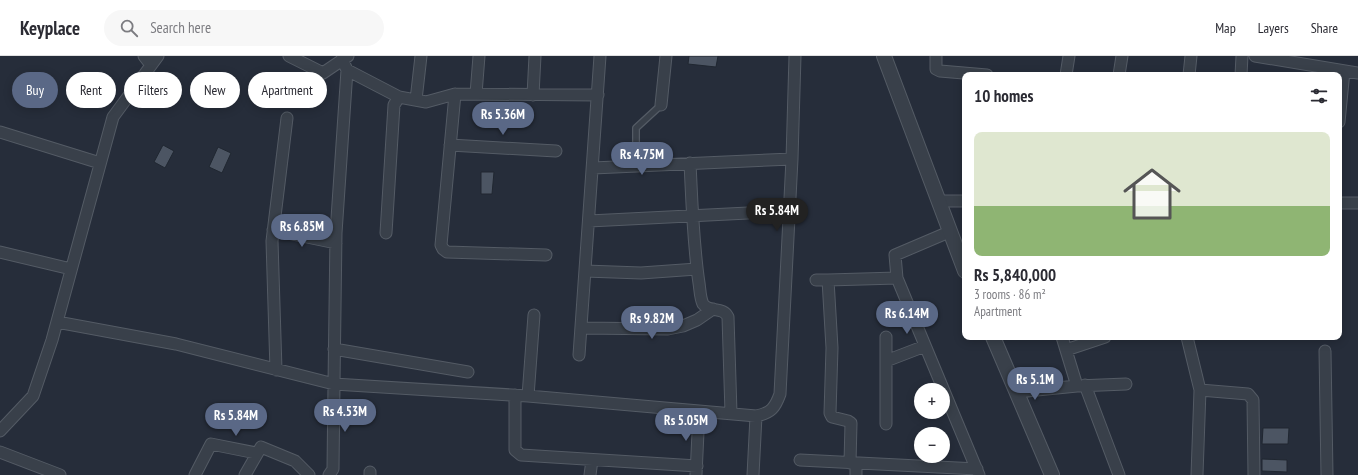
<!DOCTYPE html>
<meta charset="utf-8">
<style>
:root{--surface:#fff;--page:#f7f7f7;--text:#2b2b33;--muted:#7c7c81;--line:#e1e1e2;--accent:#5a6886}
body{margin:0;font-family:"PT Sans Narrow",sans-serif;background:var(--page);color:var(--text);height:100vh;display:flex;flex-direction:column;font-size:15px;white-space:nowrap}
*{box-sizing:border-box;margin:0}
p{font-size:13px;color:var(--muted)}
.icon{flex:none;width:22px;height:22px;fill:none;stroke:currentColor;stroke-width:2;stroke-linecap:round;stroke-linejoin:round}
.map{position:relative;flex:1;overflow:hidden}
.drawer{position:absolute;left:962px;top:16px;width:380px;height:268px;display:flex;flex-direction:column;background:var(--surface);border-radius:8px;box-shadow:0 2px 10px #0003}
.drawer>*{flex:none}
.guide{position:absolute;left:12px;top:16px;width:380px;height:36px;display:flex;gap:8px}
.controls{position:absolute;left:914px;top:327px;display:grid;gap:8px}
.controls a{display:grid;place-items:center;width:36px;height:36px;border-radius:50%;background:var(--surface);box-shadow:0 2px 10px #0003;font-size:20px}
.price{position:absolute;translate:-50% -34px;padding:0 9px;border-radius:14px;background:var(--accent);color:#fff;font-size:13px;line-height:26px;filter:drop-shadow(0 1px 2px #0008)}
.price::after{content:'';position:absolute;left:50%;top:24px;width:12px;height:9px;margin-left:-6px;background:inherit;clip-path:polygon(0 0,100% 0,50% 100%)}
.price.current{background:#222;color:#fff}
ul{padding:0;list-style:none}
li{display:grid;align-content:center;gap:8px;height:212px;padding:0 12px}
li+li{border-top:1px solid var(--line)}
li span{display:grid;place-items:center;height:124px;border-radius:8px;color:#555}
li>.icon{margin-inline-start:auto}
span .icon{width:72px;height:72px;fill:#fffc;stroke-width:1}
li b{font-size:17px}
h2{display:flex;justify-content:space-between;align-items:center;height:48px;padding:0 12px;font-size:17px}
.tag{padding:0 14px;border-radius:18px;background:var(--surface);box-shadow:0 2px 10px #0003;font-size:14px;line-height:36px}
.tag.current{background:var(--accent);color:#fff}
header{display:flex;align-items:center;gap:24px;box-sizing:border-box;height:56px;padding:0 20px;background:var(--surface);border-bottom:1px solid var(--line)}
header strong{font-size:19px}
nav{display:flex;gap:22px;margin-inline-start:auto;font-size:14px}
.search{width:280px;height:36px;background:var(--page);display:flex;align-items:center;gap:10px;box-sizing:border-box;padding:0 14px;border-radius:22px;color:var(--muted);font-size:15px}
.map>svg:first-child{display:block}
</style>
<header>
<strong>Keyplace</strong>
<div class="search"><svg class="icon" aria-label="search" viewBox="0 0 24 24"><circle cx="10" cy="10" r="6"/><path d="M15 15l6 6"/></svg>Search here</div>
<nav><a>Map</a><a>Layers</a><a>Share</a></nav>
</header>
<div class="map">
<svg width="1358" height="419" viewBox="0 0 1358 419">
<rect width="100%" height="100%" fill="#262d3a"/>
<!-- building -->
<path fill="#4c5563" stroke="#202731" d="M 689,0 L 718,0 L 716,11 L 688,8 Z
M 163,89 L 174,95 L 165,112 L 154,106 Z
M 218,91 L 231,97 L 222,117 L 209,111 Z
M 481,116 L 494,116 L 492,138 L 481,138 Z
M 1263,372 L 1289,372 L 1288,388 L 1262,388 Z
M 1262,403 L 1287,404 L 1287,416 L 1262,415 Z"/>
<g fill="none" stroke-linecap="round" stroke-linejoin="round">
<defs>
<path id="service" d="M 636,109 L 636,72 L 661,49"/>
<path id="minor" d="M 144,0 L 151,9
M 289,0 L 323,17 L 348,0
M 936,0 L 936,13 L 940,15 L 987,19
M 1255,0 L 1358,17
M 342,3 L 347,14 L 336,177 L 334,328 L 528,340 L 756,360 C 771,357 775,352 780,338 L 792,103 L 795,0
M 347,14 L 399,41
M 1066,19 L 1069,0
M 1119,19 L 1122,0
M 1189,19 L 1191,0
M 1241,19 L 1242,0
M 455,38 L 441,189 L 443,193 L 447,196 L 546,199
M 476,38 L 479,0
M 533,39 L 535,0
M 416,44 L 421,0
M 661,49 L 666,0
M 1339,66 L 1344,15
M 0,76 L 100,107
M 450,89 L 556,95
M 690,107 C 692,147 693,187 699,227 C 700,233 700,242 703,248 C 709,257 723,250 728,261 L 731,357
M 593,112 L 792,103
M 938,145 L 965,145
M 1339,147 L 1358,147
M 589,165 L 748,157
M 273,174 L 336,187
M 949,176 L 895,199 L 897,222 L 979,419
M 386,177 L 394,49 L 399,41 L 426,46 L 455,38 L 598,39
M 0,196 L 71,213
M 585,215 L 641,217 L 697,213
M 816,224 L 828,224
M 57,266 L 176,288 L 334,328 L 333,413 L 329,419
M 581,272 L 668,273 L 683,270 L 697,264 L 713,253
M 886,281 L 886,368
M 1062,281 L 1077,330
M 1187,281 L 1200,334 L 1197,419
M 334,293 L 468,316
M 1066,294 L 1105,281
M 1325,295 L 1327,419
M 579,299 L 600,0
M 886,305 L 925,290
M 276,314 L 272,185 L 287,62
M 1085,329 L 1119,419
M 1200,334 L 1248,338 L 1253,344 L 1254,419
M 1017,336 L 1077,330 L 1126,328
M 515,339 L 515,394 L 521,399 L 697,410
M 528,340 L 534,259
M 0,375 L 33,340 L 52,284 L 113,61 L 158,0
M 0,396 L 60,419
M 800,404 L 977,413
M 850,407 L 851,367 L 848,365 L 832,361 L 830,357 L 832,292 L 828,224 L 897,222
M 195,419 L 211,388 L 256,397
M 245,419 L 261,391 L 295,405 L 309,419
M 370,419 L 370,416
M 590,419 L 592,404
M 696,419 L 699,355
M 753,419 L 756,360
M 856,419 L 856,407"/>
<path id="tertiary" d="M 884,0 L 965,215
M 993,281 L 1052,419"/>
</defs>
<!-- service casing -->
<use href="#service" stroke="#545b65" stroke-width="8"/>
<!-- minor casing -->
<use href="#minor" stroke="#545b65" stroke-width="13"/>
<!-- tertiary casing -->
<use href="#tertiary" stroke="#545b65" stroke-width="16"/>
<!-- service -->
<use href="#service" stroke="#39404a" stroke-width="5.5"/>
<!-- minor -->
<use href="#minor" stroke="#39404a" stroke-width="11"/>
<!-- tertiary -->
<use href="#tertiary" stroke="#39404a" stroke-width="14"/>
</g>
</svg>
<div class="controls">
<a>+</a>
<a>−</a>
</div>
<b class="price" style="left:503px;top:80px">Rs 5.36M</b>
<b class="price" style="left:642px;top:120px">Rs 4.75M</b>
<b class="price current" style="left:777px;top:176px">Rs 5.84M</b>
<b class="price" style="left:302px;top:192px">Rs 6.85M</b>
<b class="price" style="left:907px;top:279px">Rs 6.14M</b>
<b class="price" style="left:652px;top:284px">Rs 9.82M</b>
<b class="price" style="left:1035px;top:345px">Rs 5.1M</b>
<b class="price" style="left:345px;top:377px">Rs 4.53M</b>
<b class="price" style="left:236px;top:381px">Rs 5.84M</b>
<b class="price" style="left:686px;top:386px">Rs 5.05M</b>
<div class="guide">
<a class="tag current">Buy</a>
<a class="tag">Rent</a>
<a class="tag">Filters</a>
<a class="tag">New</a>
<a class="tag">Apartment</a>
</div>
<section class="drawer">
<h2>10 homes<svg class="icon" aria-label="filters" viewBox="0 0 24 24"><path d="M4 7h16M4 17h16"/><circle cx="9" cy="7" r="2"/><circle cx="15" cy="17" r="2"/></svg></h2>
<ul>
<li><span style="background:linear-gradient(#dfe7d0 60%,#8fb573 0)"><svg class="icon" aria-label="home" viewBox="0 0 24 24"><path d="M3 11l9-7 9 7M6 9v11h12V9"/></svg></span><div><b>Rs 5,840,000</b><p>3 rooms · 86 m²</p><p>Apartment</p></div></li>
</ul>
</section>
</div>
